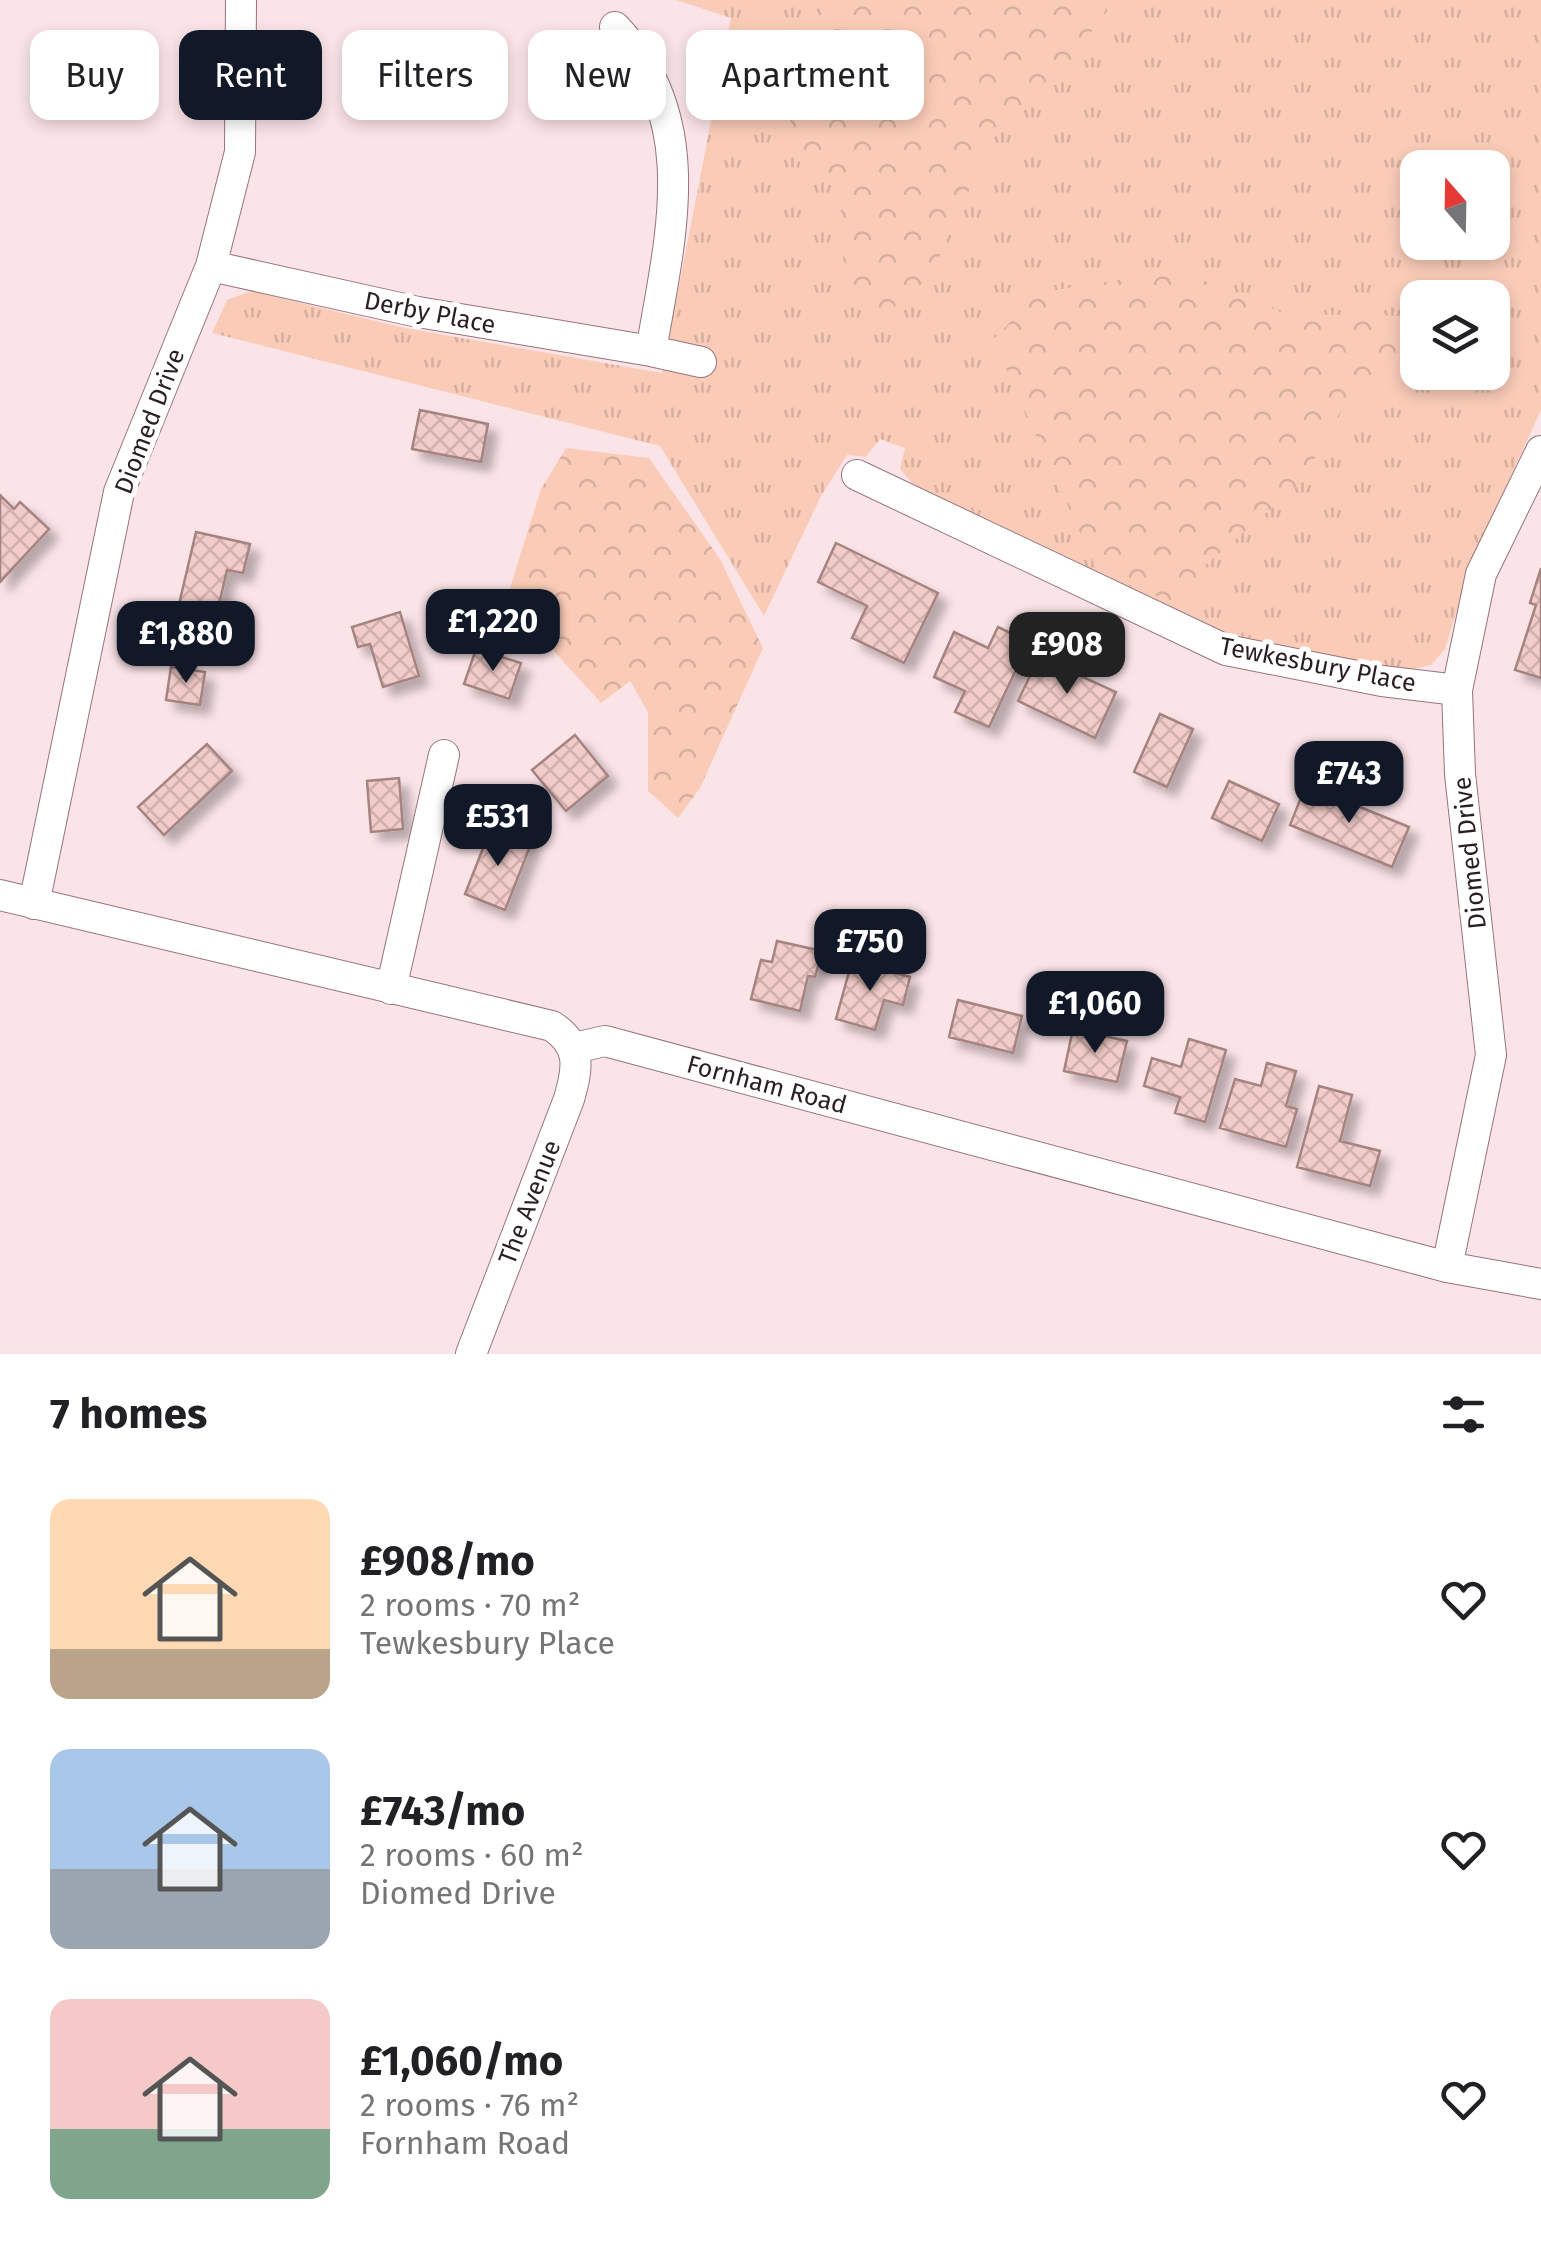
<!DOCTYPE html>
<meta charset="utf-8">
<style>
:root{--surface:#fff;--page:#f6f6f6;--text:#202124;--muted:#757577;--accent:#111827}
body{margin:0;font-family:"Fira Sans",sans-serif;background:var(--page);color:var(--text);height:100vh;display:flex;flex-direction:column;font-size:38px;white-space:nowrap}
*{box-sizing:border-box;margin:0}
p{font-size:32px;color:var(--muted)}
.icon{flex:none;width:55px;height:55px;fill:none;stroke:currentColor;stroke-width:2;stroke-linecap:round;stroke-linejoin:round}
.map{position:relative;height:1354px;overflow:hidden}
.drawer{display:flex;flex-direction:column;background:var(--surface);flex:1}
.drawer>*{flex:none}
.guide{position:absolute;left:30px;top:30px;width:1000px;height:90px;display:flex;gap:20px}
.needle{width:65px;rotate:340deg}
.controls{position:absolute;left:1400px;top:150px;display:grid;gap:20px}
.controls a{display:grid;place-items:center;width:110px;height:110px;border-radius:20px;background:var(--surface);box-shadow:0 5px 15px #0003;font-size:50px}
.price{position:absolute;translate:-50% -85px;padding:0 22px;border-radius:20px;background:var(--accent);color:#fff;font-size:32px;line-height:65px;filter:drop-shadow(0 2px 5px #0008)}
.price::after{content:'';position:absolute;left:50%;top:60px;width:30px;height:22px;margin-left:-15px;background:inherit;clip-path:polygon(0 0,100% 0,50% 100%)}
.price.active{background:#222;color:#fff}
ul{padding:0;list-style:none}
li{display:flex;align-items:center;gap:30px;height:250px;padding:0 50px}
li span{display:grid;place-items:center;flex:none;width:280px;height:200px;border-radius:20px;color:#555}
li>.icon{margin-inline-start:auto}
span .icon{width:120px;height:120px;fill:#fffc;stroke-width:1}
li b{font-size:42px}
h2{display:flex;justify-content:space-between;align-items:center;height:120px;padding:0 50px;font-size:42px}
.chip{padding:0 35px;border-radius:20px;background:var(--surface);box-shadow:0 5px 15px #0003;font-size:35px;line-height:90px}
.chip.active{background:var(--accent);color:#fff}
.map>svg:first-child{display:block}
</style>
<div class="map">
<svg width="1541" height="1354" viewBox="0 0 1541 1354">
<defs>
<pattern id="grass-tufts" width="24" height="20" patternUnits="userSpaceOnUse" patternTransform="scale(2.5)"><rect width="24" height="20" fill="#faccb8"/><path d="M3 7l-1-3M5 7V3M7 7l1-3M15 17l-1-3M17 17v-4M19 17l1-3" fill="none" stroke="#d6af9e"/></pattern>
<pattern id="forest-crowns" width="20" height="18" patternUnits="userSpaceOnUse" patternTransform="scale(2.5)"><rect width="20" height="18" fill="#faccb8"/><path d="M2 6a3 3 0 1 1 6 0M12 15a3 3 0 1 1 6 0" fill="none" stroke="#d6af9e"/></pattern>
<pattern id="building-cross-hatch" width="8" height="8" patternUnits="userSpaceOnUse" patternTransform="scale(2.5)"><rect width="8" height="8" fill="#f2ccc9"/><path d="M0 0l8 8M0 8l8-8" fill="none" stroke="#d0afac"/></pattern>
<filter id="shadow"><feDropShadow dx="9" dy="9" stdDeviation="5" flood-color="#0004"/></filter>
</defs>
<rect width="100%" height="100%" fill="#fbe4e8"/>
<!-- grass -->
<path fill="url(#grass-tufts)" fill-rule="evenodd" d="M 676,0 L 1541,0 L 1541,410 L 1473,559 L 1445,649 L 1431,665 L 1414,669 L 1368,664 L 1232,635 L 913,484 L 900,469 L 905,448 L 880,439 L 866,457 L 847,455 L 821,496 L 764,616 L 660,446 L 212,333 L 227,300 L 251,291 L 405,328 L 662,373 L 731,18 ZM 1418,168 L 1492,168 L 1492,242 L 1418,242 ZM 1418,298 L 1492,298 L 1492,372 L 1418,372 Z"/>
<!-- forest -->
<path fill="url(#forest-crowns)" d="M 820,0 L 1108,0 L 1107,11 L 1059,75 L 992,140 L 927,284 L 908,304 L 875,310 C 833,277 843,238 840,189 L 791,156 L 790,94 Z
M 1178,270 L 1285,314 L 1407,316 L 1414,367 L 1343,407 L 1301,483 L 1202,568 L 1188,611 L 1096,568 L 993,340 L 1038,293 Z
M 566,448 L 649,458 L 720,559 L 763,648 L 700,788 L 678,818 L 648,791 L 648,712 L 630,681 L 601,703 L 540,636 L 510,588 L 541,489 Z"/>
<!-- building -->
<path fill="url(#building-cross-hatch)" stroke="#a58380" stroke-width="2.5" filter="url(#shadow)" d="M 420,410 L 488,424 L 481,462 L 412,449 Z
M 0,495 L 14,509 L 20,502 L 49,529 L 0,582 Z
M 196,532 L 250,544 L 243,573 L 227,570 L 214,626 L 176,617 Z
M 836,543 L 938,593 L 904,663 L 852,638 L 867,606 L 818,582 Z
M 1541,568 L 1541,678 L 1515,670 L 1536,605 L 1530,603 Z
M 400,612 L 419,676 L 383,687 L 370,644 L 358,647 L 352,627 Z
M 998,627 L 1029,642 L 989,727 L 955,712 L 965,691 L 934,677 L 954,632 L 988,648 Z
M 476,649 L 521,663 L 509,699 L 464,684 Z
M 1039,657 L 1116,692 L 1095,738 L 1018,701 Z
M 171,667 L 205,672 L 200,705 L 166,700 Z
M 1160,714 L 1193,729 L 1167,787 L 1134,772 Z
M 575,735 L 608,776 L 566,811 L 532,770 Z
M 207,744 L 232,771 L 164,835 L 138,807 Z
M 399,778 L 403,829 L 371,832 L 367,781 Z
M 1229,781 L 1279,804 L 1262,841 L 1212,818 Z
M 1306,785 L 1409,827 L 1392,867 L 1290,825 Z
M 491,828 L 531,844 L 505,910 L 465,894 Z
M 777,941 L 822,951 L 815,977 L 808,976 L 800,1011 L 751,999 L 761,960 L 772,962 Z
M 852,961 L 910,977 L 903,1005 L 884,1000 L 875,1030 L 836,1019 Z
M 958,1000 L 1022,1016 L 1013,1053 L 949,1037 Z
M 1073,1029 L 1127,1041 L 1117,1082 L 1064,1071 Z
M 1189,1039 L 1226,1050 L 1205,1122 L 1175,1113 L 1180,1097 L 1144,1086 L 1152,1058 L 1181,1067 Z
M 1267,1063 L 1296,1071 L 1286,1106 L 1297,1109 L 1286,1147 L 1220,1128 L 1235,1079 L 1261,1086 Z
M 1319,1086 L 1352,1095 L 1340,1141 L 1380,1151 L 1370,1186 L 1297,1167 Z"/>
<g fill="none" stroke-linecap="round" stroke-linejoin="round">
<defs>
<path id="minor" d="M 211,266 L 418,312 L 651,351 C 670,238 703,120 615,27
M 651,351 L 701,362
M 857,475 L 1226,650 L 1382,681 L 1457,690
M 0,895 L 552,1026 C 582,1046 578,1068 569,1099 L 471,1354
M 34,904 L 119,492 L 211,266 L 240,152 L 241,0
M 391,989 L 444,755
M 574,1048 L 605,1041 L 1447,1267 L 1541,1284
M 1447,1267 L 1491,1055 L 1460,774 L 1457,690 L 1481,574 L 1541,451"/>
</defs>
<!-- minor casing -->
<use href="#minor" stroke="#95747b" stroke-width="32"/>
<!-- minor -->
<use href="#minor" stroke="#fff" stroke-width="30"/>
</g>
<g text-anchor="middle" stroke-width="10" stroke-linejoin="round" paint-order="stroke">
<!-- street labels -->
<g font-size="25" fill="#2b1e21" stroke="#fff">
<text transform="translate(430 312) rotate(11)" y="9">Derby Place</text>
<text transform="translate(149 421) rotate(-69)" y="9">Diomed Drive</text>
<text transform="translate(1318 664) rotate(11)" y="9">Tewkesbury Place</text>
<text transform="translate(1469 853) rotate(-96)" y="9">Diomed Drive</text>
<text transform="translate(767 1084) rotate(15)" y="9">Fornham Road</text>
<text transform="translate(529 1202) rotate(-69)" y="9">The Avenue</text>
</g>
</g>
</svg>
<div class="controls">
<a><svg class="needle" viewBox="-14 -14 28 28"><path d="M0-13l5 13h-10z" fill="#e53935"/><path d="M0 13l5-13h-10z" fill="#757577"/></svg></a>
<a><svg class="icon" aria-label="layers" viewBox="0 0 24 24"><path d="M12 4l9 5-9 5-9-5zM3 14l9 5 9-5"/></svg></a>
</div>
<b class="price" style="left:493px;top:674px">£1,220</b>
<b class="price" style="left:186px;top:686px">£1,880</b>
<b class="price active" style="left:1067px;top:697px">£908</b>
<b class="price" style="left:1349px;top:826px">£743</b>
<b class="price" style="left:498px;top:869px">£531</b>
<b class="price" style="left:870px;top:994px">£750</b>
<b class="price" style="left:1095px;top:1056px">£1,060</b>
<div class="guide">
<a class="chip">Buy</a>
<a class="chip active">Rent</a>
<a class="chip">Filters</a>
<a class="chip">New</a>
<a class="chip">Apartment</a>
</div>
</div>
<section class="drawer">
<h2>7 homes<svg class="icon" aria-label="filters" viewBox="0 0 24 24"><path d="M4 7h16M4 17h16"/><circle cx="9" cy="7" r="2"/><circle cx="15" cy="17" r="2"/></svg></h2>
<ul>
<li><span style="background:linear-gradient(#ffd9b3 75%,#b9a48a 0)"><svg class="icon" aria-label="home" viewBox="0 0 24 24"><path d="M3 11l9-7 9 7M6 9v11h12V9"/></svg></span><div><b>£908/mo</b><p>2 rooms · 70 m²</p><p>Tewkesbury Place</p></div><svg class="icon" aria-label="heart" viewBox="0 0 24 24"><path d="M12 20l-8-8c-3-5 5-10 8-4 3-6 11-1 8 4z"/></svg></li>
<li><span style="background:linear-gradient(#a9c7e8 60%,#9aa5b1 0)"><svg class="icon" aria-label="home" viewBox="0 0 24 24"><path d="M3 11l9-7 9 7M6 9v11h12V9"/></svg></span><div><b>£743/mo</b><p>2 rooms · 60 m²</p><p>Diomed Drive</p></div><svg class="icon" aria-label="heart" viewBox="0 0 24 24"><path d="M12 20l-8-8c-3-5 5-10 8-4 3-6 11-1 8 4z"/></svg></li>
<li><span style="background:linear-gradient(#f6c9c9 65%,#7fa58c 0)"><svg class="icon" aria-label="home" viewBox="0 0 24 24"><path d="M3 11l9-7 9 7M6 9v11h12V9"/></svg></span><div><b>£1,060/mo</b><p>2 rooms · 76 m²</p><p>Fornham Road</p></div><svg class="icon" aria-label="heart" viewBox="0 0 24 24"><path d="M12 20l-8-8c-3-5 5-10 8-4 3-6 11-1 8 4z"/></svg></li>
</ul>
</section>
